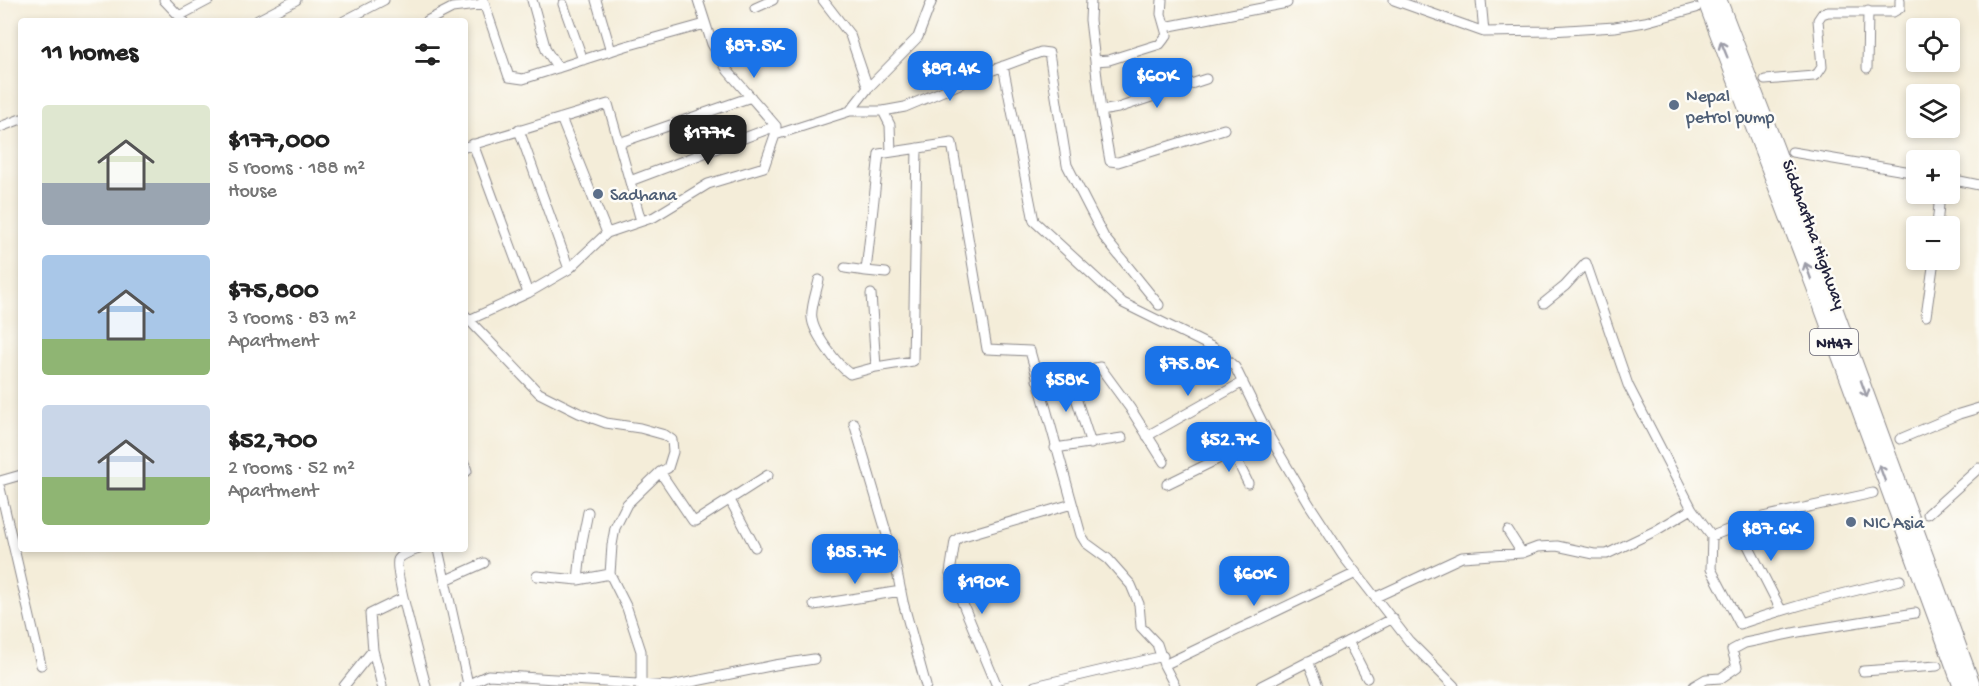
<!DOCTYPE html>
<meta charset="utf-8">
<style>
:root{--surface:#fff;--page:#f2f2f2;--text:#222;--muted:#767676;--accent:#1a73e8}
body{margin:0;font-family:"Gochi Hand",sans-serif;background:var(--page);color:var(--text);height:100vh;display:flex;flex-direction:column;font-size:22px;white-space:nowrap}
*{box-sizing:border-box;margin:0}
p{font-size:20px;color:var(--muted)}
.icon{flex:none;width:33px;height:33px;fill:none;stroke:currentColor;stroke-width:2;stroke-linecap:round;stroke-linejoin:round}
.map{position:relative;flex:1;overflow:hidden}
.drawer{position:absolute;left:18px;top:18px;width:450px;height:534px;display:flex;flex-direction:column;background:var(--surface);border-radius:6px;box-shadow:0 3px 9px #0003}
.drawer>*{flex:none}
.tools{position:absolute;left:1906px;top:18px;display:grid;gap:12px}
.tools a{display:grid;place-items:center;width:54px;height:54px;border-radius:6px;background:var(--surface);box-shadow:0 3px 9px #0003;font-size:30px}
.price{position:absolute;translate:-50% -51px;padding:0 14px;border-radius:12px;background:var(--accent);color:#fff;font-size:20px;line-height:39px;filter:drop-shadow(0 2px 3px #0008)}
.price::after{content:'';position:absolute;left:50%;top:36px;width:18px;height:14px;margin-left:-9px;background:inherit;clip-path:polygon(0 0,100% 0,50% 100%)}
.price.active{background:#222;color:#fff}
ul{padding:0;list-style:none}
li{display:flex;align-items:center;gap:18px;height:150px;padding:0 24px}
li span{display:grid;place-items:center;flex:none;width:168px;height:120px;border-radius:6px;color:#555}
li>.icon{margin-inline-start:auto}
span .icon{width:72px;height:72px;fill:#fffc;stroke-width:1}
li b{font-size:26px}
h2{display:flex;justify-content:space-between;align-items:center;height:72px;padding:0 24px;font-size:26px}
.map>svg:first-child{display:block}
</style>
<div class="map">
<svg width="1979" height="686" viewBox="0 0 1979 686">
<rect width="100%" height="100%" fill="#fdfcf7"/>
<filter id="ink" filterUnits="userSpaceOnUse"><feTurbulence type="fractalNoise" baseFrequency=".0167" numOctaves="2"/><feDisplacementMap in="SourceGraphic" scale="12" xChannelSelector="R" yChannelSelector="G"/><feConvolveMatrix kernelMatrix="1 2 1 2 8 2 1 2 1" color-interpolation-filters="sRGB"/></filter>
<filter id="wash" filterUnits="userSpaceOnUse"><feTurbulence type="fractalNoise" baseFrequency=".008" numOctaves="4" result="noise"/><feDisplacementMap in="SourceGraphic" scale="24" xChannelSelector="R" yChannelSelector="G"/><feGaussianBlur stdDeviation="1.35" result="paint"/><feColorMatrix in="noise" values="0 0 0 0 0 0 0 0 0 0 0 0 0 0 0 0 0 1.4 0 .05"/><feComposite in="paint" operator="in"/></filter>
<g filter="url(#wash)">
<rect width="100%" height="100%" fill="#f4edd9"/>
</g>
<g filter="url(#ink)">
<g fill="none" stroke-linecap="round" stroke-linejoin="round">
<defs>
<path id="minor" d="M 164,0 L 184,21
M 483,0 L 509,77 L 523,79 L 626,46 L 705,24
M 532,0 L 546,50 L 558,68
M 596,0 L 611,51
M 698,0 L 712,44 L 728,71 L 776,126 L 775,135
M 823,0 L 850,35 L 868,88
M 1091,0 L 1090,20 L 1101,111 L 1110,161 L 1118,162 L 1224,129
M 1394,0 L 1484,32 L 1551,31 L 1615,27 L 1645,22 L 1696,8
M 1481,0 L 1484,32
M 563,4 L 583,60
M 755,8 L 773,0
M 179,16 L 209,0
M 256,21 L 296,0
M 344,21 L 384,0
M 427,21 L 452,8 L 485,4
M 1165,27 L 1287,3
M 1095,61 L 1109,60 L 1160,44 L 1167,35 L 1161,14 L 1162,0
M 1003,66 L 1034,221 L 1123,303 L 1214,348 L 1235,367 L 1269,436 L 1309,504 L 1343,556 L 1409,641 L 1454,686
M 1867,68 L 1868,11
M 1765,80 L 1814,76 L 1818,73 L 1822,67 L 1818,20 L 1822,14 L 1828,12 L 1893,12 L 1900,8 L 1900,0
M 850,111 L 868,88 L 918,37 L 932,0
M 883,111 L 890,125 L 891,152
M 1101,111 L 1118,108 L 1206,79
M 561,118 L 607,233
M 0,127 L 21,119
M 519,130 L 569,269
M 619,143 L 751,97
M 473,144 L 528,293
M 465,147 L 608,104 L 641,221
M 1792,152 L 1917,173
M 1950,179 L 1979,185
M 630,181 L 776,126
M 1937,226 L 1940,194
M 845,268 L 866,271 L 879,154 L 952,143 L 987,349 L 1030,351 L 1081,535 L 1086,543 L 1108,559 L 1131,585 L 1139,604 L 1141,627 L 1157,644 L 1164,665 L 1175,686
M 866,271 L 886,273
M 819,280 C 817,290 810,309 812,318 C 813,333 838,366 850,374 L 876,367
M 871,294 L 876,367 L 913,361 L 917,148
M 1544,303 L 1565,286 L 1586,263 L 1628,385 L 1692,509 L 1712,536 L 1758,518 L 1873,493
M 465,315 L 469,320 L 528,293 L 569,269 L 607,233 L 654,217 L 708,184 L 764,167 L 775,135 L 850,111 L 883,111 L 905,107 L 993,70 L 1041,52 L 1049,53 L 1067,165 L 1104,237 L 1159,305
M 1926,316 L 1934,260
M 465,323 L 469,320 L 539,393 L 579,413 L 606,423 L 640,428 L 665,435 L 672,440 L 673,452 L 668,468 L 660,472 L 627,504 L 615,528 L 612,545 L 610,574 L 627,608 L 641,651 L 641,686
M 1068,373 L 1091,444
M 1037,380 L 1100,367 L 1130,408 L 1164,462
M 854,423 L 895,562 L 903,602 L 926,686
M 1147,436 L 1243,382
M 1900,439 L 1959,414 L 1979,408
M 1055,448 L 1122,438
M 1233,452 L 1248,483
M 465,465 L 467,471
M 660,472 L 693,521 L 696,521 L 768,475
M 0,481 L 21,475
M 1167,484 L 1269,434
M 0,488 L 41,665
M 730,500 L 755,547
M 1928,514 L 1979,468
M 1738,526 L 1781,610
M 1508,531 L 1522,553
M 1712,536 L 1711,569 L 1740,624 C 1793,606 1846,592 1900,580
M 419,549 C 413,551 401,554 398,560 C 393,569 422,669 426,686
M 438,549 L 468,684
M 537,576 L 578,580 L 610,574
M 446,580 L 484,563
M 578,580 L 582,542 L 588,512
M 1376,597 L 1462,557 L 1522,553 L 1538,547 L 1557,546 L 1594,554 L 1607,554 L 1655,531 L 1692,509
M 814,605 L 901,591
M 1348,641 L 1367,678
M 1308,661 L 1318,686
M 1164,665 L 1356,573
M 1863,671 L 1937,666
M 344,686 L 373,650
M 382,686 L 373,650 L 370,614 L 403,598
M 465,686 L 488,675 L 671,686
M 671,686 L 775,665 L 814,659
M 997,686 L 950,573 L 955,541 L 960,537 L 1072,504
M 1035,686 L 1163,656
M 1261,686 L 1393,618
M 1694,686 L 1706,679 L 1721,678 L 1737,667 L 1732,650 L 1745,643 L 1798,632 L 1915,613"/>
<path id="trunk" d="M 1705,0 L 1814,286 L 1961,686
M 1719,0 L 1776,148 L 1973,686"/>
</defs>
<!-- minor casing -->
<use href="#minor" stroke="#8b888a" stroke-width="11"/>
<!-- trunk casing -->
<use href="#trunk" stroke="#8b888a" stroke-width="17"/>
<!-- minor -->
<use href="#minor" stroke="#fff" stroke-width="9"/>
<!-- trunk -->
<use href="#trunk" stroke="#fff" stroke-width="15"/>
</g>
<!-- one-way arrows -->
<defs><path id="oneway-shaft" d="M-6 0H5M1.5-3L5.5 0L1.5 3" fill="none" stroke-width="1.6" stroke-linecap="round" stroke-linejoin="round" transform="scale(1.5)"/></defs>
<g stroke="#9c9ca7">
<use href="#oneway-shaft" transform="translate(1724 49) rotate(-112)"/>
<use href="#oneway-shaft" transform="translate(1808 271) rotate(-110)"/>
<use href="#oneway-shaft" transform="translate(1864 389) rotate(70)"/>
<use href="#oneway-shaft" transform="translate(1882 473) rotate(-110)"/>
</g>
</g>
<!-- markers -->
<g fill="#5c6f8a" stroke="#fdfcf7" stroke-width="2">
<circle cx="1674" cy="105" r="6"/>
<circle cx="598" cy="194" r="6"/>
<circle cx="1851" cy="522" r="6"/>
</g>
<g text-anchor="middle" stroke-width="5" stroke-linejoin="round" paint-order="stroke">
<!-- shield labels -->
<rect fill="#fdfcf7" stroke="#646373" stroke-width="1.5" x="1810" y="329" width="48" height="26" rx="4.5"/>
<g font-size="16" font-weight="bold" fill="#22223b">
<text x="1834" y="348">NH47</text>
</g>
<!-- service labels -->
<g font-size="18" fill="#4e5e75" stroke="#fdfcf7" text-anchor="start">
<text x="1686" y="101">Nepal<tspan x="1686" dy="21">petrol pump</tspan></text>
<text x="610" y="200">Sadhana</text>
<text x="1863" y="528">NIC Asia</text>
</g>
<!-- street labels -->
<g font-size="18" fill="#22223b" stroke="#fdfcf7">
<text transform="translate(1815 234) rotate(70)" y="6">Siddhartha Highway</text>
</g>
</g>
</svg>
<div class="tools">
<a><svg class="icon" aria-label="locate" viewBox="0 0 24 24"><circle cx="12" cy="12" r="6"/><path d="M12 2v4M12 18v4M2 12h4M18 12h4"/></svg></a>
<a><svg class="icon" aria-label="layers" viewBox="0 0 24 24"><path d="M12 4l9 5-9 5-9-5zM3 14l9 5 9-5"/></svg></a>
<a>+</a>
<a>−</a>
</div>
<b class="price" style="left:754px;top:79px">$87.5K</b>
<b class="price" style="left:950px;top:102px">$89.4K</b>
<b class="price" style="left:1157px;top:109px">$60K</b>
<b class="price active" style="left:708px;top:166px">$177K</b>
<b class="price" style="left:1188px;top:397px">$75.8K</b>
<b class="price" style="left:1066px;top:413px">$58K</b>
<b class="price" style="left:1229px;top:473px">$52.7K</b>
<b class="price" style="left:1771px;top:562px">$87.6K</b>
<b class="price" style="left:855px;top:585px">$85.7K</b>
<b class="price" style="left:1254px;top:607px">$60K</b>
<b class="price" style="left:982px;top:615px">$190K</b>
<section class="drawer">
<h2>11 homes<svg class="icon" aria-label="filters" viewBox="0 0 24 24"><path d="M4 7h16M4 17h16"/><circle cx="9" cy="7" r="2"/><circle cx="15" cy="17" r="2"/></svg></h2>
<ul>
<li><span style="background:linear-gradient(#dfe7d0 65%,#9aa5b1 0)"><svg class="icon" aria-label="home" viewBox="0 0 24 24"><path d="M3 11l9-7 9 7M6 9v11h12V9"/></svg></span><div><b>$177,000</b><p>5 rooms · 188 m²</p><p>House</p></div></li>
<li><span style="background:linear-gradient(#a9c7e8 70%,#8fb573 0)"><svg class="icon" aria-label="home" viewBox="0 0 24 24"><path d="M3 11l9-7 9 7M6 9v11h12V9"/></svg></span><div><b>$75,800</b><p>3 rooms · 83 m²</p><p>Apartment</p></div></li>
<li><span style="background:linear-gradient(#c9d6e8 60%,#8fb573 0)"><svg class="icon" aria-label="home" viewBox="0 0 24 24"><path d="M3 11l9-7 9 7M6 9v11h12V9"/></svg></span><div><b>$52,700</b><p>2 rooms · 52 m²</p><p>Apartment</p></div></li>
</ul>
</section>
</div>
